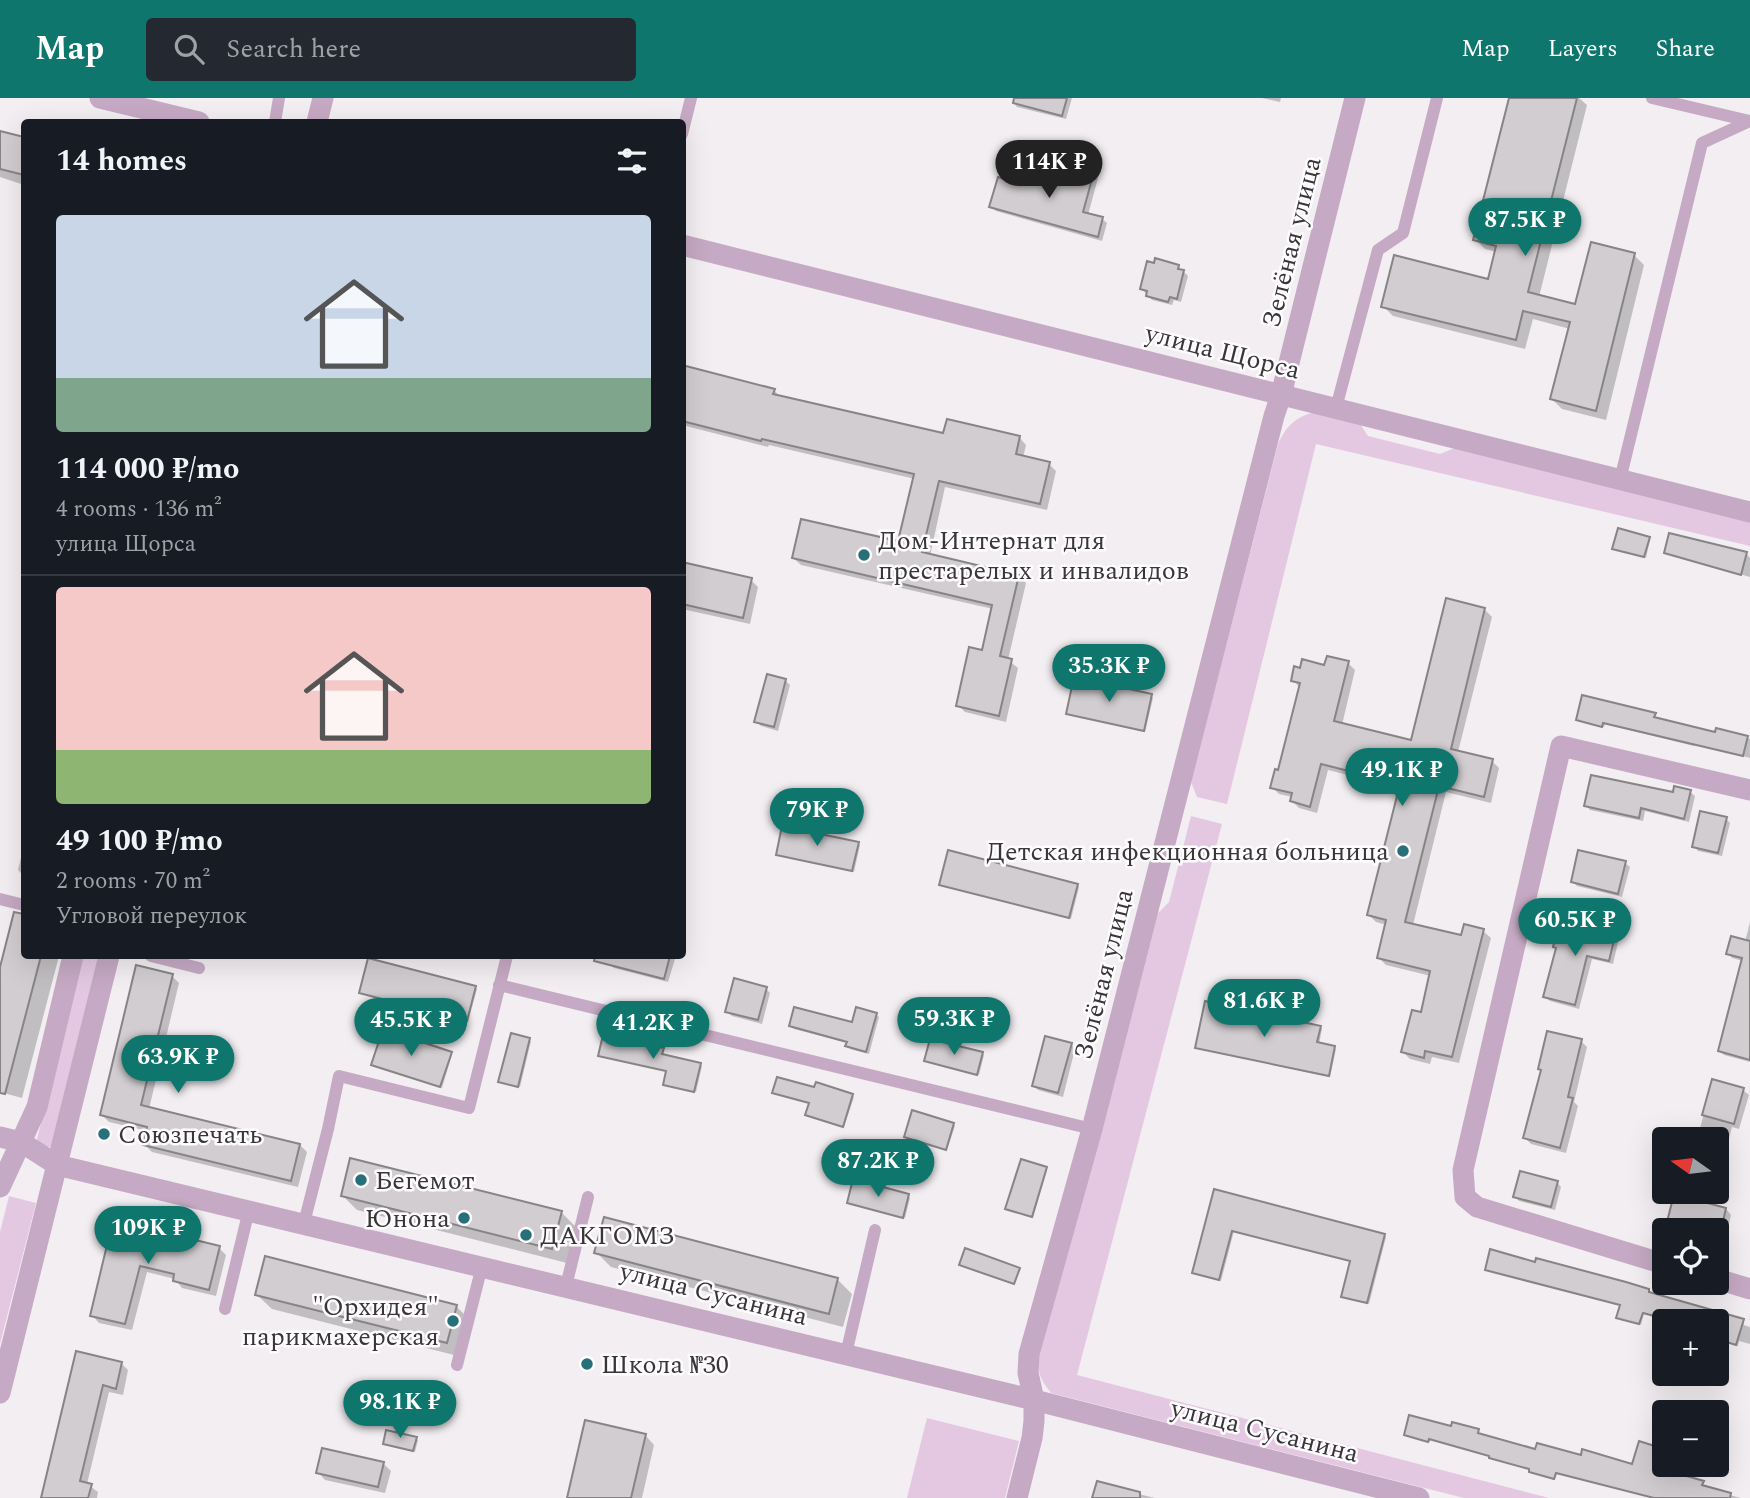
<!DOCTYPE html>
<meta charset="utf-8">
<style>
:root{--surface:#171b24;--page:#242831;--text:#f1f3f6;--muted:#9ea1a6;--line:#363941;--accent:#0f766e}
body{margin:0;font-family:Spectral,serif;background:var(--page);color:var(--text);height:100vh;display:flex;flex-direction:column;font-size:26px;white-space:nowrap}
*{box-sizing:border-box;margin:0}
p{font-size:23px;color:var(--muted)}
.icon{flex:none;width:38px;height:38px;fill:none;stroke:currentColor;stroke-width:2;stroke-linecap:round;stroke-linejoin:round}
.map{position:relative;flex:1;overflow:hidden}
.details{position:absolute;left:21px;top:21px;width:665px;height:840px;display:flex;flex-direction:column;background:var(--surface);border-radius:7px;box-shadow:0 7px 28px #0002}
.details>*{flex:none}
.needle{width:46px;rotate:284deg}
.buttons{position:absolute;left:1652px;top:1029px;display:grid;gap:14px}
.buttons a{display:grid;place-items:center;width:77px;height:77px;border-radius:7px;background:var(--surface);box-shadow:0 7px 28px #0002;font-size:35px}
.price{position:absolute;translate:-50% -60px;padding:0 16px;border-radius:24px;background:var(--accent);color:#fff;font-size:23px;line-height:46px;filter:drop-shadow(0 2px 4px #0008)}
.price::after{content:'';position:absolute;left:50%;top:42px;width:21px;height:16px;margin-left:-10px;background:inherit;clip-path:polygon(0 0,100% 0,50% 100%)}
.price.selected{background:#222;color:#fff}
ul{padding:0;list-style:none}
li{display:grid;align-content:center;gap:14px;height:371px;padding:0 35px}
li+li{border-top:2px solid var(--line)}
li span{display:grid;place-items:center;height:217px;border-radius:7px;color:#555}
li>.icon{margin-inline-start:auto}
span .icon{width:126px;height:126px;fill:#fffc;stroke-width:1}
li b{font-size:30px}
h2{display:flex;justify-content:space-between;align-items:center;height:84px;padding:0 35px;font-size:30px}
header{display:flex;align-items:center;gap:42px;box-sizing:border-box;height:98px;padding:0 35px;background:var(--accent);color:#fff}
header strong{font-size:33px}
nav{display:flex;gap:38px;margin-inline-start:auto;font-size:24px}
.search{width:490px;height:63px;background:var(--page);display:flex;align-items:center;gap:18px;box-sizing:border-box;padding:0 24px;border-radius:7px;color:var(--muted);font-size:26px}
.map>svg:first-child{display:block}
</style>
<header>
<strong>Map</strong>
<div class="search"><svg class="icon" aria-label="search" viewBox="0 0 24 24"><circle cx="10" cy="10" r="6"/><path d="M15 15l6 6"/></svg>Search here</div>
<nav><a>Map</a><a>Layers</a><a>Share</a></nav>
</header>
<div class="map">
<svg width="1750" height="1400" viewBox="0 0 1750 1400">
<rect width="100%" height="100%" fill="#f2eef2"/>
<!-- green -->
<path fill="#e4c8e2" d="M 1314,314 L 1360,326 L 1368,338 L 1440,356 L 1457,349 L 1750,423 L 1750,448 L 1316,346 L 1227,706 L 1197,699 L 1191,684 L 1278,346 C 1287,327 1295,320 1314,314 Z
M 1191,718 L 1222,726 L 1077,1277 L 1549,1400 L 1464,1400 L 1051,1295 C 1041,1282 1037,1275 1038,1258 L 1156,817 L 1169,804 Z
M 83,858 L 102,858 L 52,1048 L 47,1050 L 37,1044 L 37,1041 Z
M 9,1098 L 36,1105 L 0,1246 L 0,1134 Z
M 927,1320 L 1019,1343 L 1005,1400 L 907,1400 Z"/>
<!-- shadow -->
<path fill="#0003" d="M 1014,0 L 1072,0 L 1066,21 L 1017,9 L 1013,4 Z
M 1262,0 L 1281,0 L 1280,4 Z
M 1511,0 L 1579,0 L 1587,7 L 1539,199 L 1577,208 L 1592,146 L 1634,157 L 1644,167 L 1606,322 L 1562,311 L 1552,301 L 1570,231 L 1533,221 L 1525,251 L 1393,218 L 1383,208 L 1489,183 L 1497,154 L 1485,151 L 1475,141 Z
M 0,35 L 24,41 L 24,87 L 0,79 Z
M 1093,75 L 1098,80 L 1088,117 L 1102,121 L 1107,125 L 1102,143 L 996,113 L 991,109 L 1010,84 L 1070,88 Z
M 1178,168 L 1188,178 L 1181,204 L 1174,202 L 1172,207 L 1152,202 L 1142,191 Z
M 682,269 L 774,292 L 781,300 L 945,337 L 1019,339 L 1026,347 L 1023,360 L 1049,366 L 1056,373 L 1047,412 L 945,389 L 930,458 L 1019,478 L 1026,485 L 1008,562 L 1018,570 L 1006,624 L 965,614 L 958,607 L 983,554 L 993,511 L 801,467 L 793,460 L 900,445 L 915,381 L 769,347 L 768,349 L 682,327 Z
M 1649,440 L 1650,442 L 1646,460 L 1614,450 Z
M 1666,455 L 1746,455 L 1750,460 L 1750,479 Z
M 682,466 L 751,482 L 758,489 L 750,526 L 682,511 Z
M 1484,511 L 1492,519 L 1458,654 L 1492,663 L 1499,670 L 1491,705 L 1446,694 L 1413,827 L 1463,840 L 1483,833 L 1491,840 L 1459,965 L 1432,959 L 1430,966 L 1410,961 L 1403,954 L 1422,916 L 1431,878 L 1386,867 L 1379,860 L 1387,827 L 1376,824 L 1369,817 L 1400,690 L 1328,672 L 1317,715 L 1299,710 L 1292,703 L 1292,699 L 1279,696 L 1272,689 L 1279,674 L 1300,590 L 1293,582 L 1326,569 L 1348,565 L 1355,572 L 1342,627 L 1412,645 Z
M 785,582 L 790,587 L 778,633 L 761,628 L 756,624 Z
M 1151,598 L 1153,600 L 1145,634 L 1068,615 Z
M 1655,616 L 1656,621 L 1716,636 L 1717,632 L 1750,641 L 1750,660 L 1695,646 L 1694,648 L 1605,626 L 1604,629 L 1579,623 Z
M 1690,694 L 1695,698 L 1689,724 L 1645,713 L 1643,723 L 1590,712 L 1586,707 Z
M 1726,721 L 1730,725 L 1722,758 L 1698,753 L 1694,748 Z
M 858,746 L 860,747 L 854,774 L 778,757 Z
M 24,747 L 24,778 L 18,772 Z
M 1625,765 L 1630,769 L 1622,799 L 1577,788 L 1573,784 Z
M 941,786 L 1077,787 L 1079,789 L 1071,821 Z
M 13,824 L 24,827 L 24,858 L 59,858 L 22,1000 L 0,994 L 0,876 Z
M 1750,824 L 1750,964 L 1724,957 L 1720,953 L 1743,863 L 1732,860 L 1728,855 L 1745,844 Z
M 1615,835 L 1619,840 L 1613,866 L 1592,861 L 1579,911 L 1550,903 L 1545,899 L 1558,852 L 1555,849 Z
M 612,858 L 671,858 L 675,861 L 668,884 L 614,870 L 610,866 Z
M 172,878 L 179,885 L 149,1011 L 300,1047 L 307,1054 L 298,1089 L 152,1054 L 145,1047 L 148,1033 L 109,1024 L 102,1017 Z
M 475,890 L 477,891 L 468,924 L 361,894 Z
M 766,891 L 770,895 L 762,926 L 732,918 L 727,913 Z
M 876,916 L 879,919 L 869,956 L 850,951 L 848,945 L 794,931 L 791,928 L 853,926 Z
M 1320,929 L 1322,931 L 1319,946 L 1336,951 L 1330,979 L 1199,951 Z
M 529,942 L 531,943 L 520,989 L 502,985 Z
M 1581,943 L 1587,949 L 1574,1004 L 1578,1008 L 1566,1055 L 1531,1046 L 1525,1040 L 1542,973 Z
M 1071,946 L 1075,951 L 1063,999 L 1038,992 L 1034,988 Z
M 663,952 L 664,958 L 702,968 L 696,994 L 666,988 L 667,973 L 600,958 Z
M 451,956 L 452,957 L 442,990 L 375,968 Z
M 982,956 L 984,957 L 979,977 L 926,963 Z
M 1713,983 L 1743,992 L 1749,997 L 1739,1031 L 1732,1029 L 1717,1090 L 1717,1041 L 1697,1041 Z
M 774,995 L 852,997 L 854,999 L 844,1029 L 809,1018 L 807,1016 L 810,1005 Z
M 953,1026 L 955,1028 L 947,1052 L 908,1040 Z
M 1046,1071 L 1047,1072 L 1033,1120 L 1009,1112 L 1007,1110 Z
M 854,1084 L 909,1098 L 910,1100 L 905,1120 L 851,1106 Z
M 1557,1084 L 1561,1089 L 1555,1112 L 1519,1103 L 1515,1098 Z
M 1215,1093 L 1384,1137 L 1386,1139 L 1369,1206 L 1343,1198 L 1352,1164 L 1234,1133 L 1221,1183 L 1196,1176 L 1194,1174 Z
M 1677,1094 L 1716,1094 L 1712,1108 L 1726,1111 L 1731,1117 L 1722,1154 L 1717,1153 L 1717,1132 L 1667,1132 Z
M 343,1098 L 561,1114 L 576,1129 L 567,1165 L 357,1112 Z
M 114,1124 L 219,1150 L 226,1157 L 216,1198 L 182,1190 L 175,1181 L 147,1174 L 132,1232 L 99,1225 L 92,1217 Z
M 596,1154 L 837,1181 L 852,1196 L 843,1229 L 611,1169 Z
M 1487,1171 L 1649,1192 L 1650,1196 L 1743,1222 L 1744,1227 L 1750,1229 L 1750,1246 L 1739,1243 L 1738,1248 L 1717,1242 L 1717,1223 L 1673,1223 L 1644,1215 L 1641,1227 L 1620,1221 L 1621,1208 Z
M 257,1197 L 456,1208 L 471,1223 L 462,1259 L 272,1211 Z
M 78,1255 L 121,1265 L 128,1272 L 123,1297 L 109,1294 L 87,1386 L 98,1394 L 97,1400 L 43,1400 Z
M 1452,1331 L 1478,1333 L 1479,1337 L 1536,1353 L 1634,1368 L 1660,1351 L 1661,1353 L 1656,1371 L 1703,1384 L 1703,1390 L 1741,1400 L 1653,1400 L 1557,1375 L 1555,1382 L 1532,1375 L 1531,1372 L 1492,1361 L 1491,1358 L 1431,1341 L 1430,1344 L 1407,1338 Z
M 645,1337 L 654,1347 L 642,1400 L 569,1400 Z
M 416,1341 L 418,1342 L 415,1354 L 385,1346 Z
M 384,1366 L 391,1373 L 385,1395 L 325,1382 L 318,1374 Z
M 1098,1386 L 1155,1400 L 1094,1400 Z"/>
<!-- building -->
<path fill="#d1cdd0" stroke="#878486" stroke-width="2" d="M 1014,0 L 1067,0 L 1062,18 L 1013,5 Z
M 1509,0 L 1577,0 L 1528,194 L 1575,206 L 1591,144 L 1635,155 L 1596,313 L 1550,301 L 1570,224 L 1523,213 L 1516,242 L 1381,209 L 1394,157 L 1488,181 L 1496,148 L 1473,142 Z
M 0,33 L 24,39 L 24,77 L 0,71 Z
M 1073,68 L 1094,74 L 1083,114 L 1103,119 L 1098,139 L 989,109 L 998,79 L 1009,82 L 1012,71 L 1068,86 Z
M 1155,160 L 1179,167 L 1178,171 L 1184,172 L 1177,201 L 1170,199 L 1168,204 L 1146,198 L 1147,193 L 1140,191 L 1147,163 L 1154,165 Z
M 682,267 L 775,291 L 773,296 L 943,335 L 947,321 L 1020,338 L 1016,356 L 1050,364 L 1040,406 L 939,383 L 922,454 L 1019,477 L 1000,558 L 1012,561 L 999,618 L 956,608 L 969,549 L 982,552 L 992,507 L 792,460 L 801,421 L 898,443 L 914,376 L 762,341 L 761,343 L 682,323 Z
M 1618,430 L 1650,439 L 1644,459 L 1612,451 Z
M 1669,435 L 1747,454 L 1741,477 L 1664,455 Z
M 682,464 L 752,480 L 743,520 L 682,506 Z
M 1446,500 L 1485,510 L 1451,651 L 1493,661 L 1484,699 L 1439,688 L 1405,824 L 1461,837 L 1464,826 L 1484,831 L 1452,959 L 1425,953 L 1424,960 L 1401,954 L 1412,912 L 1421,914 L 1430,873 L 1377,860 L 1386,822 L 1367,817 L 1400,686 L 1321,666 L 1310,709 L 1290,703 L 1292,695 L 1270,690 L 1275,671 L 1278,672 L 1300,585 L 1291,583 L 1294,568 L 1300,570 L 1302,561 L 1324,567 L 1327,558 L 1349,563 L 1334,623 L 1411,642 Z
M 767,576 L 786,581 L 774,629 L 754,624 Z
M 1074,579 L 1152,596 L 1144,633 L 1066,616 Z
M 1582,597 L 1656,615 L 1654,619 L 1715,634 L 1716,630 L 1748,638 L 1743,658 L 1603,625 L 1602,629 L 1576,622 Z
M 1591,677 L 1673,694 L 1674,688 L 1691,692 L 1684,721 L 1641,710 L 1639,720 L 1584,708 Z
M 1700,713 L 1727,719 L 1718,755 L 1692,749 Z
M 782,728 L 859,744 L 852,773 L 776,757 Z
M 948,752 L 1078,786 L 1069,820 L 939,787 Z
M 1578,752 L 1626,763 L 1618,796 L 1571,784 Z
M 14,814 L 24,816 L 24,858 L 41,858 L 5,996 L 0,995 L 0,869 Z
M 1560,820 L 1616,834 L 1609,863 L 1587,858 L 1575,907 L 1543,899 L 1556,850 L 1553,849 Z
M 1731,838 L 1750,843 L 1750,962 L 1718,953 L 1742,860 L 1726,856 Z
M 595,858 L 670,858 L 664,881 L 594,863 Z
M 368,860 L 476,888 L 467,923 L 359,895 Z
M 136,867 L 173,876 L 141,1007 L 300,1046 L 291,1083 L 143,1047 L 147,1029 L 100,1017 Z
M 734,880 L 767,889 L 758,922 L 725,914 Z
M 1205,903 L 1321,928 L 1317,944 L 1335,948 L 1329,978 L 1195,950 Z
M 794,909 L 852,924 L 856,909 L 877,915 L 866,954 L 845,948 L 847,944 L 789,928 Z
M 383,931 L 452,954 L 440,989 L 371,967 Z
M 1547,933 L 1582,941 L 1568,999 L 1573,1000 L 1560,1050 L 1523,1040 L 1541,972 L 1538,971 Z
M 511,935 L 530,940 L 518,989 L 498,984 Z
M 603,937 L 664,950 L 662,956 L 701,965 L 694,994 L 663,987 L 666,973 L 598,958 Z
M 1045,938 L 1072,945 L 1058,995 L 1032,988 Z
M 930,941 L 983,954 L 977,977 L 924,963 Z
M 777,979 L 814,989 L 816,984 L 853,996 L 843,1029 L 805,1017 L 809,1005 L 772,995 Z
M 1712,981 L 1744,990 L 1734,1026 L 1702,1017 Z
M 912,1012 L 954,1025 L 946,1052 L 904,1039 Z
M 350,1060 L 562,1113 L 552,1151 L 341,1098 Z
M 1021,1061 L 1047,1069 L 1032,1119 L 1005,1111 Z
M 1520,1073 L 1558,1083 L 1551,1109 L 1513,1099 Z
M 853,1081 L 909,1096 L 903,1120 L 847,1105 Z
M 1214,1091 L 1385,1136 L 1367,1205 L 1341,1199 L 1350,1163 L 1232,1133 L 1219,1182 L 1192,1175 Z
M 1674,1096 L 1726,1110 L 1721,1132 L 1665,1132 Z
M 604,1119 L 838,1180 L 829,1216 L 594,1155 Z
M 113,1122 L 220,1148 L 209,1192 L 173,1183 L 174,1176 L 140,1168 L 125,1226 L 90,1218 Z
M 965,1150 L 1020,1170 L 1014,1186 L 959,1167 Z
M 1490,1151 L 1535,1164 L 1536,1160 L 1626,1184 L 1649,1191 L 1649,1194 L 1744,1221 L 1736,1247 L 1717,1241 L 1717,1223 L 1673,1223 L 1643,1215 L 1639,1226 L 1616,1220 L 1620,1207 L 1485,1172 Z
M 265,1158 L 457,1207 L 447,1245 L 255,1197 Z
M 76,1253 L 122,1264 L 116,1291 L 103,1287 L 80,1383 L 92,1386 L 88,1400 L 41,1400 Z
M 1409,1317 L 1451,1328 L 1452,1324 L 1479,1331 L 1478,1335 L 1535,1351 L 1537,1345 L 1581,1357 L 1582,1351 L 1632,1366 L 1639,1343 L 1661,1350 L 1655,1369 L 1704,1383 L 1702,1387 L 1731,1395 L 1730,1400 L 1654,1400 L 1556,1375 L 1554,1381 L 1529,1374 L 1529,1371 L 1489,1360 L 1489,1358 L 1429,1341 L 1428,1344 L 1404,1337 Z
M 585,1322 L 646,1336 L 631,1400 L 567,1400 Z
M 386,1332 L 417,1339 L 413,1353 L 383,1346 Z
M 322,1350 L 384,1364 L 378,1389 L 316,1375 Z
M 1097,1383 L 1140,1394 L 1140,1400 L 1092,1400 Z"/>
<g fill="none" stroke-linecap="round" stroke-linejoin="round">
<!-- service -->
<path stroke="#c6a9c4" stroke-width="12" d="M 1652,0 L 1749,23
M 275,24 L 279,0
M 682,36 L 691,0
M 1336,310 L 1378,152 L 1403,135 L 1437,0
M 1620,382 L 1702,45 L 1750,23
M 0,801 L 24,807
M 151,858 L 199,870
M 499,887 L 1092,1031
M 304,1125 L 328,1031 L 339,978 L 469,1010 L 507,858
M 566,1188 L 588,1099
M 225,1211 L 249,1112
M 846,1256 L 875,1132
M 457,1267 L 482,1168"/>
<!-- minor -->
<path stroke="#c6a9c4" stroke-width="21" d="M 0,1039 L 21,1044 L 57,1067 L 1034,1302 L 1419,1400
M 0,1089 L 37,1009 L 73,858
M 1664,1166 L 1477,1109 L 1465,1099 L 1463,1072 L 1561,648 L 1750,692
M 1717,1181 L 1750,1191
M 0,1295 L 109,858
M 1017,1400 L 1032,1340 L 1034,1323 L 1034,1302 L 1028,1275 L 1029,1256 L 1092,1031 L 1274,318 L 1281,297 L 1355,0"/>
<!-- tertiary -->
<path stroke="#c6a9c4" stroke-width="21" d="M 100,0 L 199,24
M 317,24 L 323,0
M 682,147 L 1750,414"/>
</g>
<!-- markers -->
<g fill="#27707a" stroke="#fffcff" stroke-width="2.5">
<circle cx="864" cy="457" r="7"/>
<circle cx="1403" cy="753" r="7"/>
<circle cx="104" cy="1036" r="7"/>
<circle cx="361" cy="1082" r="7"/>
<circle cx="464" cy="1120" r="7"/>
<circle cx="526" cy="1137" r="7"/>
<circle cx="453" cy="1223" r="7"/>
<circle cx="587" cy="1266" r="7"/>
</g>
<g text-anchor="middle" stroke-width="5" stroke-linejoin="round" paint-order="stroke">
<!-- street labels -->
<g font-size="26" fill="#383738" stroke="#fffcff">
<text transform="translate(1291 144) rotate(-76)" y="9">Зелёная улица</text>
<text transform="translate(1223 253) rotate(14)" y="9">улица Щорса</text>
<text transform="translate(1103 876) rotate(-76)" y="9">Зелёная улица</text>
<text transform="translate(714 1195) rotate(14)" y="9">улица Сусанина</text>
<text transform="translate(1265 1332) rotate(14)" y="9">улица Сусанина</text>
</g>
<!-- poi labels -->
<g font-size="26" fill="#383738" stroke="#fffcff" text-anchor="start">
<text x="878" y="451">Дом-Интернат для<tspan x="878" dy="30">престарелых и инвалидов</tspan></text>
<text x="1389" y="762" text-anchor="end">Детская инфекционная больница</text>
<text x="118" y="1045">Союзпечать</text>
<text x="375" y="1091">Бегемот</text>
<text x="450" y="1129" text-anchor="end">Юнона</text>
<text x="540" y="1146">ДАКГОМЗ</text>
<text x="439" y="1217" text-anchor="end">"Орхидея"<tspan x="439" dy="30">парикмахерская</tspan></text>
<text x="601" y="1275">Школа №30</text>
</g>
</g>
</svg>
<div class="buttons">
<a><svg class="needle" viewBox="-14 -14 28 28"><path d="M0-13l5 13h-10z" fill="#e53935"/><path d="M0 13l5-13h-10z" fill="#9ea1a6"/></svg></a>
<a><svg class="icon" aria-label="locate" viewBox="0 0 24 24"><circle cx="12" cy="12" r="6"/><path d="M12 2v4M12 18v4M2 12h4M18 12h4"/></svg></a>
<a>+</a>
<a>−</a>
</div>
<b class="price selected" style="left:1049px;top:102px">114K ₽</b>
<b class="price" style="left:1525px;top:160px">87.5K ₽</b>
<b class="price" style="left:1109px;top:606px">35.3K ₽</b>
<b class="price" style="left:1402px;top:710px">49.1K ₽</b>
<b class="price" style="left:817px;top:750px">79K ₽</b>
<b class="price" style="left:1575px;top:860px">60.5K ₽</b>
<b class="price" style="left:1264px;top:941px">81.6K ₽</b>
<b class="price" style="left:954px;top:959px">59.3K ₽</b>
<b class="price" style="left:411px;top:960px">45.5K ₽</b>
<b class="price" style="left:653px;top:963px">41.2K ₽</b>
<b class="price" style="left:178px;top:997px">63.9K ₽</b>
<b class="price" style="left:878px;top:1101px">87.2K ₽</b>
<b class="price" style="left:148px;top:1168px">109K ₽</b>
<b class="price" style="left:400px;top:1342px">98.1K ₽</b>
<section class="details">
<h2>14 homes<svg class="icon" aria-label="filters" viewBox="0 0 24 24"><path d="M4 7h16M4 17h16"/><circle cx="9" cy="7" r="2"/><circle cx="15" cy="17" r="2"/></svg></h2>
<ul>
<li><span style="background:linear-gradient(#c9d6e8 75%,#7fa58c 0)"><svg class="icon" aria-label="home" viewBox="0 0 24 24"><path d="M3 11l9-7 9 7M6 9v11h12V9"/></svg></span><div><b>114 000 ₽/mo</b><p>4 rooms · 136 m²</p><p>улица Щорса</p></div></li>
<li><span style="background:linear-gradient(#f6c9c9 75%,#8fb573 0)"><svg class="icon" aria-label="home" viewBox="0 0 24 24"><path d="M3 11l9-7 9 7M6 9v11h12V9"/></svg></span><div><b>49 100 ₽/mo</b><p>2 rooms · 70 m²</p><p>Угловой переулок</p></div></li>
</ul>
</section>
</div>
